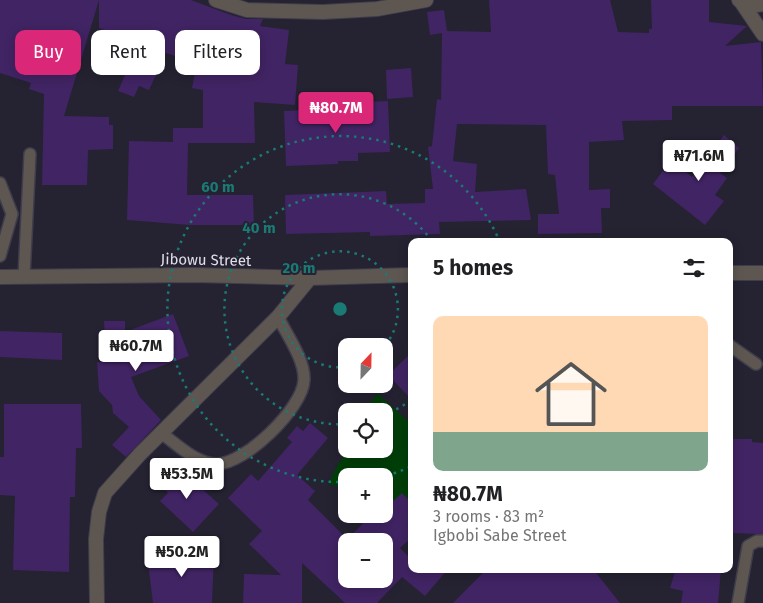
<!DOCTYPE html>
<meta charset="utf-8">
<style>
:root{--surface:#fff;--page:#f6f6f6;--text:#202124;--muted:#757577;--accent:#db2777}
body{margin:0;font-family:"Fira Sans",sans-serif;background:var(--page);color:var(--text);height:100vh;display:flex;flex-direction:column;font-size:19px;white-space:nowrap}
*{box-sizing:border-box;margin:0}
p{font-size:16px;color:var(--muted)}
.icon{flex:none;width:28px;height:28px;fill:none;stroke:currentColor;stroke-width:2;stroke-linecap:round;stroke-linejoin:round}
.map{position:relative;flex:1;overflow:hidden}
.side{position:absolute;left:408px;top:238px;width:325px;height:335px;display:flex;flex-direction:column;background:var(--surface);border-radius:10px;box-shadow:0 2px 12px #0003}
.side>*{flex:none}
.guide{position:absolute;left:15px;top:30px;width:318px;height:45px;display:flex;gap:10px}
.needle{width:32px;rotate:22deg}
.buttons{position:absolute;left:338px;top:338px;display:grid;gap:10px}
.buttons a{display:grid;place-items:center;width:55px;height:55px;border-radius:10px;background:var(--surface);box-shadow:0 2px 12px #0003;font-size:25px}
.price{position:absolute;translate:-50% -42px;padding:0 11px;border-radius:5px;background:#fff;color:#222;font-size:16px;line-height:32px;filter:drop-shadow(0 1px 2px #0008)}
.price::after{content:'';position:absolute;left:50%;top:30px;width:15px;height:11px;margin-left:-8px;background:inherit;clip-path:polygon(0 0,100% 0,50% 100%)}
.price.current{background:var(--accent);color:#fff}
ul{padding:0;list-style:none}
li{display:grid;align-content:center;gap:10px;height:265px;padding:0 25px}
li span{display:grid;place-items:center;height:155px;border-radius:10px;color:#555}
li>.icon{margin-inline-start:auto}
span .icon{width:90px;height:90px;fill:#fffc;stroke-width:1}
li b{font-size:21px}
h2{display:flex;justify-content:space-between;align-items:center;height:60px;padding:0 25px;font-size:21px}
.tag{padding:0 18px;border-radius:10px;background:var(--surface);box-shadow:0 2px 12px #0003;font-size:18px;line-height:45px}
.tag.current{background:var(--accent);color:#fff}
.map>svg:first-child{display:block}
</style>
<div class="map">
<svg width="763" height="603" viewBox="0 0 763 603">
<rect width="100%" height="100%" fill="#252232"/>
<!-- green -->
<path fill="#003f09" d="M 378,394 L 411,424 L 411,542 C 398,538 387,526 379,514 L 384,514 L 384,476 L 346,476 L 346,489 L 329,484 C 333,472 341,457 351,449 L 384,449 L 384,411 L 361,411 Z"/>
<!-- building -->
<path fill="#412464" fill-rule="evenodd" d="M 0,0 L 191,0 L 231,15 L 246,19 L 263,19 L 260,26 L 289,30 L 285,64 L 298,65 L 295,105 L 254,102 L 255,143 L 188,143 L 187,195 L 253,195 L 254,225 L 190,225 L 127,220 L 129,141 L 173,142 L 173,128 L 203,128 L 203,90 L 192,88 L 197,63 L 166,53 L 149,90 L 139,86 L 134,97 L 118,91 L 139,43 L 99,28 L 99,0 L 64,116 L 109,117 L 109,125 L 113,125 L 113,149 L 88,150 L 87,185 L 42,185 L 44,94 L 29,89 L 31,83 L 0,73 Z
M 489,0 L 610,0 L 618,32 L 649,33 L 649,29 L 652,29 L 651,0 L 709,0 L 709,22 L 747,26 L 725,46 L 761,42 L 763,106 L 672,106 L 672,120 L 622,121 L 624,140 L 589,142 L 589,190 L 610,189 L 610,208 L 601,208 L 602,233 L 538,234 L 538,214 L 559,214 L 555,175 L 548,174 L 546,125 L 457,124 L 453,161 L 477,164 L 475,192 L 526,189 L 531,220 L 439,222 L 440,234 L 370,236 L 370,232 L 286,234 L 285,195 L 386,191 L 387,204 L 425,203 L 425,189 L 433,189 L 428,147 L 432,146 L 437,99 L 441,100 L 442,33 L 430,35 L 427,12 L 444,10 L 447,31 L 491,32 Z
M 411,68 L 413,97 L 387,99 L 386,70 Z
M 388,101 L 390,152 L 358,153 L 358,161 L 338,161 L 338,164 L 286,166 L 284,111 L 368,107 L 367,102 Z
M 724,135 L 739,148 L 720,173 L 727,178 L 715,195 L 724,201 L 705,225 L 653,184 L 671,160 L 692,177 Z
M 173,314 L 189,356 L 131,377 L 139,396 L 161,420 L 126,457 L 112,445 L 129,427 L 113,413 L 112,405 L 99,391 L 97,362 L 106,362 L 104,321 L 125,321 L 125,332 Z
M 0,331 L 62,333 L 62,360 L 0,357 Z
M 411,353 L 411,399 L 388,375 Z
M 4,404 L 81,404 L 82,448 L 76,448 L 75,497 L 70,497 L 69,572 L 13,570 L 15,496 L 0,495 L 0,457 L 4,457 Z
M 310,423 L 328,438 L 297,475 L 315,491 L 308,500 L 346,538 L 346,541 L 368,518 L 371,521 L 379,514 L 384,514 L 384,509 L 402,493 L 411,502 L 411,538 L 400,548 L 411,559 L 411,569 L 448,569 L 425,596 L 402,577 L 377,603 L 345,603 L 302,563 L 302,603 L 243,603 L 244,574 L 281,575 L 249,544 L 262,531 L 228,498 L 251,474 L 258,481 L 292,442 L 287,438 L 297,426 L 303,431 ZM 346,541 L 384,541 L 384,579 L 346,579 Z
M 729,439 L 752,439 L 752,442 L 763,443 L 763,534 L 729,533 Z
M 169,469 L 179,481 L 185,474 L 219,504 L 193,532 L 160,501 L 168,493 L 157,480 Z
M 214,553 L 212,603 L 153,603 L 147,555 Z
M 487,569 L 593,569 L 620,603 L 453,603 Z
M 676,569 L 721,569 L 718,603 L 681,603 L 683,591 L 670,588 Z"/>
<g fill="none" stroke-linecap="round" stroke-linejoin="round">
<defs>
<path id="service" d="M 0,183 L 12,214 L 0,256
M 24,277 L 30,154
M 729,345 L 756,364
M 161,433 C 177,444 196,464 217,464 C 245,464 303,408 304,380 C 305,360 287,335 278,317
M 738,603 L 748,546 L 757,541 L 763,541"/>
<path id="minor" d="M 216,0 L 247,10 L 323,12 L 377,9 L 426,0
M 729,273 L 763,273
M 0,277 L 194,275 L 310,278 L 411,275
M 97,603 L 96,539 L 99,512 L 105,493 L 140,454 L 278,317 L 310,278"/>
<path id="tertiary" d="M 739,0 C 746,5 756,6 763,4
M 742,3 L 763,34"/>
</defs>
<!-- service casing -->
<use href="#service" stroke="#3f3c4c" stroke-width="14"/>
<!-- minor casing -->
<use href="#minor" stroke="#3f3c4c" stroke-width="16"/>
<!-- tertiary casing -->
<use href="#tertiary" stroke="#3f3c4c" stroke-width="16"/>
<!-- service -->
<use href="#service" stroke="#5e5751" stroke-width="11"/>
<!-- minor -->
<use href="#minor" stroke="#5e5751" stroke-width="14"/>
<!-- tertiary -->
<use href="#tertiary" stroke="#5e5751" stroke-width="14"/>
</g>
<!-- distance rings -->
<g fill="none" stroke="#197b74" stroke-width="2.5" stroke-dasharray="2.5 5">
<path d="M346 367A58 58 0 1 1 384 347"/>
<path d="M411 400A115 115 0 0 1 384 415M346 424A115 115 0 1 1 432 241"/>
<path d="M410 467A173 173 0 0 1 385 476M346 482A173 173 0 1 1 499 240"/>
</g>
<g text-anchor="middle" stroke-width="4" stroke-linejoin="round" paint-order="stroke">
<!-- street labels -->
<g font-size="15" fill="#e0dee9" stroke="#252232">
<text transform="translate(206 260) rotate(1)" y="5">Jibowu Street</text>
</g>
</g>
<circle cx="340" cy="309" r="8" fill="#197b74" stroke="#252232" stroke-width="2.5"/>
<g font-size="15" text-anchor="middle" font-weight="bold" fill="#197b74" stroke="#252232" stroke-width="4" stroke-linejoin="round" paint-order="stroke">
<text x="218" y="192">60 m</text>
<text x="259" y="233">40 m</text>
<text x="299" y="273">20 m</text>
</g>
</svg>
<div class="buttons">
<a><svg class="needle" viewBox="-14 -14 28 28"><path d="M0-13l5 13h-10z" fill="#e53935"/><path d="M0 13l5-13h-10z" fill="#757577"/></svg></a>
<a><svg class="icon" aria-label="locate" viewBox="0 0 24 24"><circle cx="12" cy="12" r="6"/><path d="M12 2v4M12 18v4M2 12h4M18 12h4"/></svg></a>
<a>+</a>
<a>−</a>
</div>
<b class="price current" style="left:336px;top:134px">₦80.7M</b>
<b class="price" style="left:699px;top:182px">₦71.6M</b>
<b class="price" style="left:136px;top:372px">₦60.7M</b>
<b class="price" style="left:187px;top:500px">₦53.5M</b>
<b class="price" style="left:182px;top:578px">₦50.2M</b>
<div class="guide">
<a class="tag current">Buy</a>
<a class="tag">Rent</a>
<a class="tag">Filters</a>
</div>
<section class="side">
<h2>5 homes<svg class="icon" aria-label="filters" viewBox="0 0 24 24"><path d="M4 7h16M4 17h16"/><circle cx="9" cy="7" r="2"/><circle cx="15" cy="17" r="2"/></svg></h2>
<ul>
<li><span style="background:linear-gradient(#ffd9b3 75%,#7fa58c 0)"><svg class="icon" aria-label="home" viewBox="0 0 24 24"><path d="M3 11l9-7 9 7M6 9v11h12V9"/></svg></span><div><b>₦80.7M</b><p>3 rooms · 83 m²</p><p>Igbobi Sabe Street</p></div></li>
</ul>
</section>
</div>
